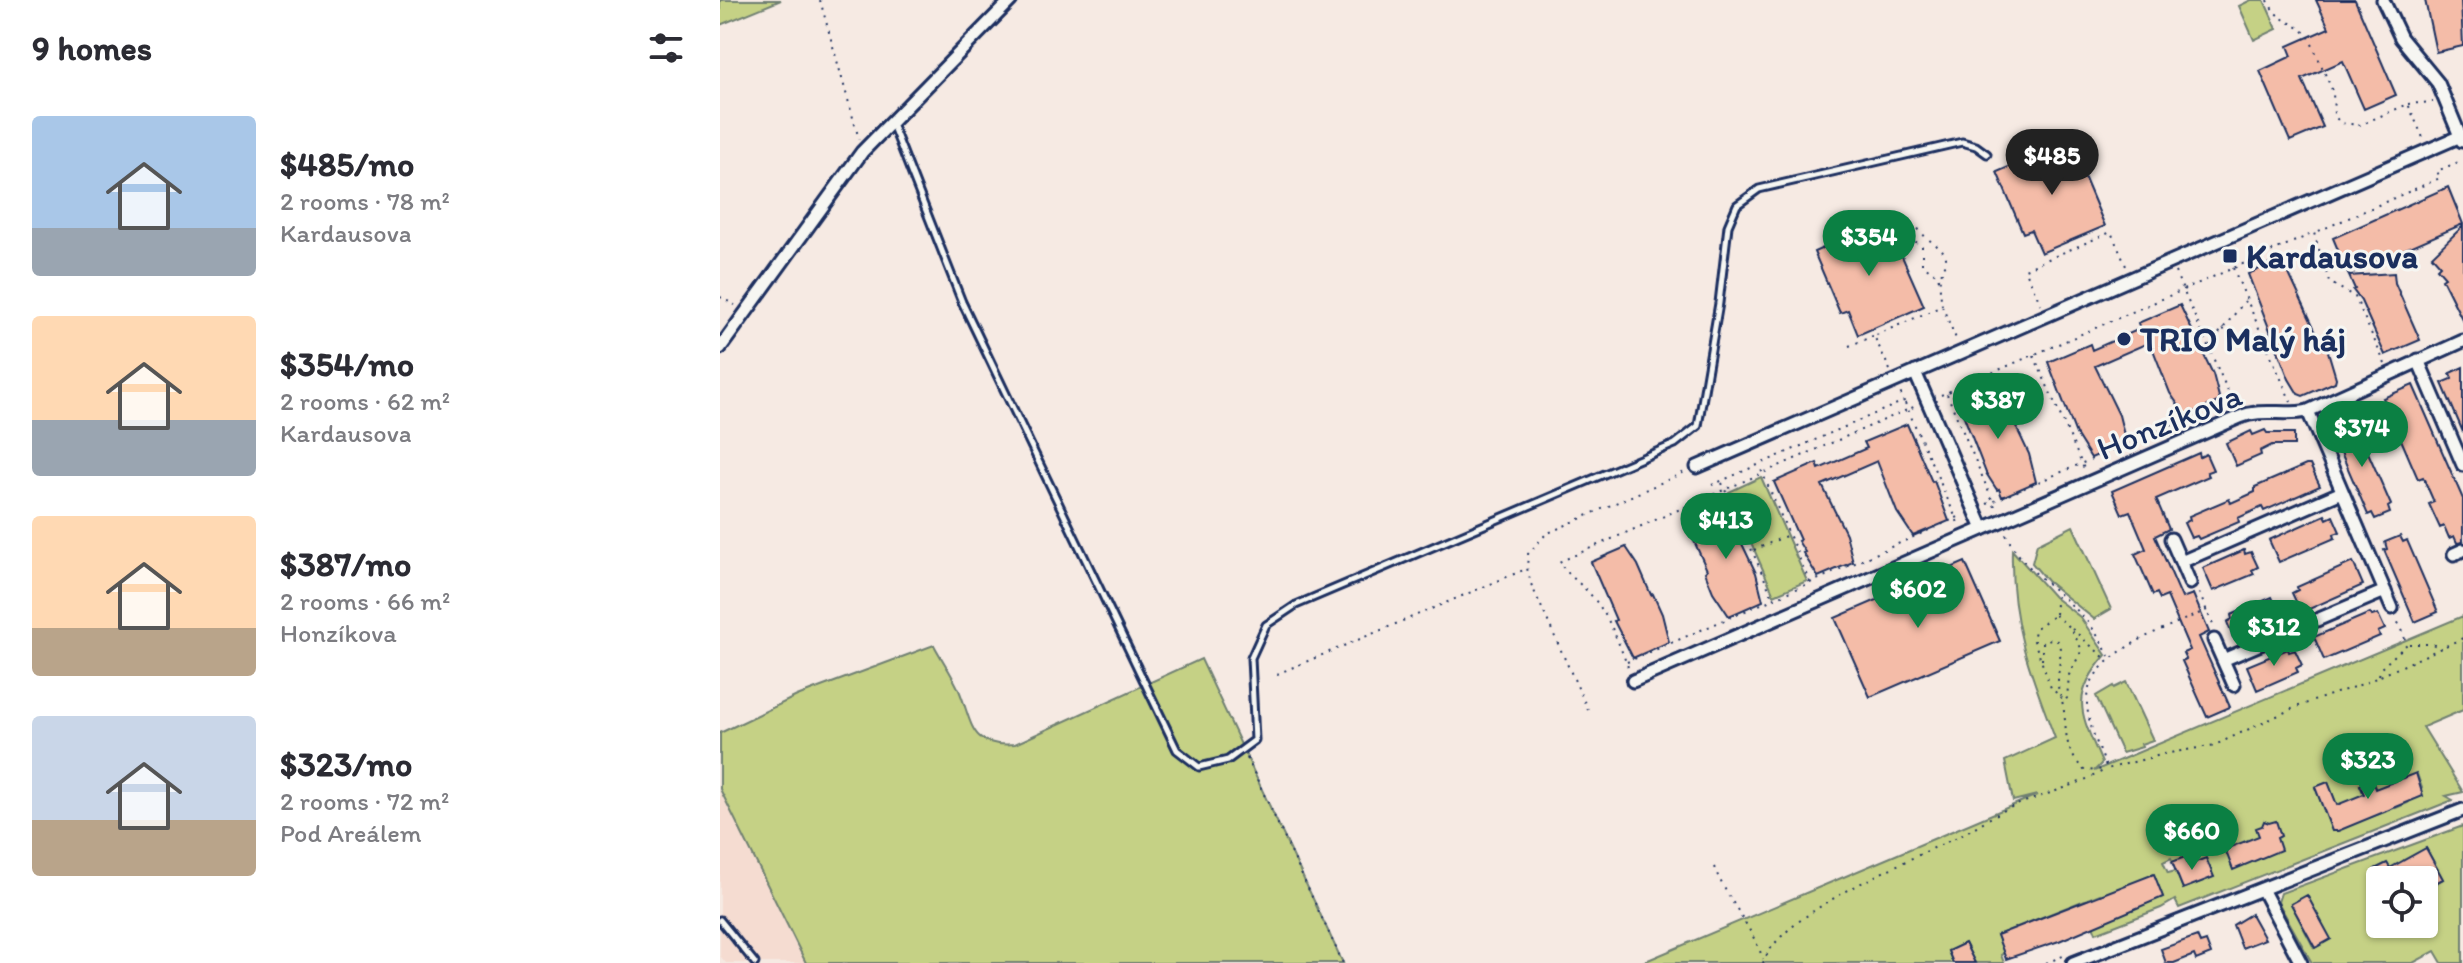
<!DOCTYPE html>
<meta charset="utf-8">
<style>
:root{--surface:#fff;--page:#f7f7f7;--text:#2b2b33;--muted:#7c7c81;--accent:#0b8043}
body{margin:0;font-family:Itim,sans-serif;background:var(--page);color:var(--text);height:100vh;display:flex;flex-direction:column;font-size:30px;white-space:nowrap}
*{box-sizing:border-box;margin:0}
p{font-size:26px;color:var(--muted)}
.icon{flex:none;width:44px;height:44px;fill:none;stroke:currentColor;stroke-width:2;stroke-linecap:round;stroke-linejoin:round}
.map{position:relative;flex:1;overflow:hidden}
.drawer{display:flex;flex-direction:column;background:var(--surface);width:720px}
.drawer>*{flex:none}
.buttons{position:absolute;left:1646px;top:866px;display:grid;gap:16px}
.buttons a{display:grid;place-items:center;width:72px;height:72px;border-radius:8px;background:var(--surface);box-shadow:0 2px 6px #0004;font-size:40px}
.price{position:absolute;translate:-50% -68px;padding:0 18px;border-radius:28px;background:var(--accent);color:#fff;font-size:26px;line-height:52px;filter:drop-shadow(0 2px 4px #0008)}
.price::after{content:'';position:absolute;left:50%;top:48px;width:24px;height:18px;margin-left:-12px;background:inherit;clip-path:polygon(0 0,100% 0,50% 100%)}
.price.current{background:#222;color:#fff}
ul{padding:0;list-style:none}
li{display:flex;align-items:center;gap:24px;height:200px;padding:0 32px}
li span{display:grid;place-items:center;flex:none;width:224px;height:160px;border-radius:8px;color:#555}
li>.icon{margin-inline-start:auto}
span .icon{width:96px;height:96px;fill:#fffc;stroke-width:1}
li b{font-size:34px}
h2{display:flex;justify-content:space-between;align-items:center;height:96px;padding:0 32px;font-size:34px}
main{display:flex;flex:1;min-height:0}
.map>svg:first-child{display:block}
</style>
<main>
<section class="drawer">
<h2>9 homes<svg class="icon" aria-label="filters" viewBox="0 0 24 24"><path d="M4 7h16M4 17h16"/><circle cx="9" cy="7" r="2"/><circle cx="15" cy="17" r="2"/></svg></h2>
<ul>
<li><span style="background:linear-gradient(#a9c7e8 70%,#9aa5b1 0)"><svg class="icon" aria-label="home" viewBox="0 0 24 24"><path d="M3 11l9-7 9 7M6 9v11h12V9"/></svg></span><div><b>$485/mo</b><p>2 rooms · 78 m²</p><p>Kardausova</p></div></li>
<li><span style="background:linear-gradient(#ffd9b3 65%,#9aa5b1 0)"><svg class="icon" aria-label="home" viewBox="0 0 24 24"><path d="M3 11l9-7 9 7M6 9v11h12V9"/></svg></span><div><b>$354/mo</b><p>2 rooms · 62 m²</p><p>Kardausova</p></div></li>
<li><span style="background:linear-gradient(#ffd9b3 70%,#b9a48a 0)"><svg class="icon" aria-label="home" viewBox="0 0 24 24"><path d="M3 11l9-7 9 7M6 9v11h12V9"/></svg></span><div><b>$387/mo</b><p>2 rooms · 66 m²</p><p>Honzíkova</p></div></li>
<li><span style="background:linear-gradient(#c9d6e8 65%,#b9a48a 0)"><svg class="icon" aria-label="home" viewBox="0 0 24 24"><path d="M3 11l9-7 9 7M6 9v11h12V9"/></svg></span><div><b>$323/mo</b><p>2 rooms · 72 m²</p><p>Pod Areálem</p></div></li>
</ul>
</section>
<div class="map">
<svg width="1743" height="963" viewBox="0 0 1743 963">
<rect width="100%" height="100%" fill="#f6eae3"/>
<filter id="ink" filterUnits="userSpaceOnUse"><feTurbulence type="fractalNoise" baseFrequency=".0125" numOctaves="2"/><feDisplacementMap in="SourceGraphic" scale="16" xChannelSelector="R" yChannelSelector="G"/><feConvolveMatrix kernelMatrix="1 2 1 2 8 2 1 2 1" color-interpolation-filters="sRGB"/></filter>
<g filter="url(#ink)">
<!-- built -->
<path fill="#f5dcd1" d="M 0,789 L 86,963 L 6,963 L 0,956 Z"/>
<!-- green -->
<path fill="#c5d185" stroke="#708072" stroke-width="2" fill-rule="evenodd" d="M 0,0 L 61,0 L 0,25 Z
M 1531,0 L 1544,0 L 1557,29 L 1534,40 L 1519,6 Z
M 1041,477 L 1087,581 L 1054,595 L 1009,492 Z
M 1353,526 L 1391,609 L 1374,619 L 1327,581 L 1312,563 L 1317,544 Z
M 1292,550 L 1334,597 L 1360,617 L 1386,655 C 1348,698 1362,715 1382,763 L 1374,771 L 1743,616 L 1743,710 L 1703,727 L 1743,792 L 1726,796 L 1733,800 L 1459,908 L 1455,900 L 1441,908 L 1376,933 L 1373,925 L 1390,918 L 1380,894 L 1277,935 L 1284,953 L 1281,955 L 1284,963 L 1255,963 L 1245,943 L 1228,951 L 1233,963 L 921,963 L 1317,795 L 1293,801 L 1285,761 L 1335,738 C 1310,673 1290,622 1292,550 ZM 1697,774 L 1702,788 L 1688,803 L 1676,808 L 1670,795 L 1673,782 ZM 1652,780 L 1665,812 L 1612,831 L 1595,787 L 1608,782 L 1617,805 L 1645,797 L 1640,785 ZM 1451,858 L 1453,862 L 1465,858 L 1468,865 L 1493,877 L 1463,889 L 1456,871 L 1448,873 L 1443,862 ZM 1434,875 L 1443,897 L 1407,911 L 1398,889 Z
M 214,645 C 222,660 232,674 239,690 C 253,724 249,748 295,744 L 481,659 L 623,963 L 86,963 L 0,789 L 0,733 L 77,696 Z
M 1406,682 L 1433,740 L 1421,744 L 1422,747 L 1402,753 L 1376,696 L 1393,686 L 1394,688 Z
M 1743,826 L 1743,963 L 1722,963 L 1715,951 L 1693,963 L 1592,963 L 1558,902 L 1561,893 ZM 1706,848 L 1723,879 L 1704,889 L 1704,924 L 1689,924 L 1681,928 L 1673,924 L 1660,924 L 1660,904 L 1651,887 L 1660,882 L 1655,869 L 1667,863 L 1676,880 L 1694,880 L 1684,860 ZM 1587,896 L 1610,939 L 1594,948 L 1571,904 Z"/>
<!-- building -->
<path fill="#f4bca8" stroke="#1b2f5e" stroke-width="2" d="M 1596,0 L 1635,0 L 1676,95 L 1644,109 L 1623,61 L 1582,79 L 1603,127 L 1570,141 L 1540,71 L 1572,56 L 1568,46 L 1609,28 Z
M 1705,0 L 1741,0 L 1743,46 L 1716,52 Z
M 1349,141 L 1385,226 L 1321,253 L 1311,230 L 1303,233 L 1277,172 Z
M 1728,187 L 1743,224 L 1628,274 L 1613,238 Z
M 1166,220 L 1204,306 L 1138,335 L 1128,310 L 1120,313 L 1094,252 Z
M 1743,226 L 1743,321 L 1722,279 L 1725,277 L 1717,268 L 1720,265 L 1712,256 Z
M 1562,259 L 1604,349 L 1607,348 L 1616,378 L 1615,382 L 1583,396 L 1578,394 L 1569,379 L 1528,274 Z
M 1674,273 L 1675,283 L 1700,340 L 1665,355 L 1641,301 L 1633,290 L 1635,289 L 1629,276 Z
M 1460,305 L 1493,374 L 1500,401 L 1466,416 L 1450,393 L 1430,342 L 1375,366 L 1399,415 L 1406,443 L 1371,458 L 1356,434 L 1328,362 L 1370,344 L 1372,350 L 1420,329 L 1418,323 Z
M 1743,367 L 1743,432 L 1722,383 L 1732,379 L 1730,373 Z
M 1276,384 L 1309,454 L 1316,482 L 1282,497 L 1279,489 L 1277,490 L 1266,473 L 1238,401 Z
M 1693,385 L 1743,499 L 1743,542 L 1737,543 L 1734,536 L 1729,538 L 1724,526 L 1720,528 L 1709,504 L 1714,502 L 1703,477 L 1698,479 L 1663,398 Z
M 1633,418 L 1671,505 L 1668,507 L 1670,513 L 1655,519 L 1652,513 L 1648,515 L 1620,450 L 1634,445 L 1618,445 L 1610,428 Z
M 1187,424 L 1212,482 L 1214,481 L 1229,521 L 1193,536 L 1177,512 L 1157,461 L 1102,485 L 1126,534 L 1133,562 L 1098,577 L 1083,553 L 1085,552 L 1078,541 L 1080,540 L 1054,482 L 1097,463 L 1099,469 L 1147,448 L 1144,442 Z
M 1545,430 L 1547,433 L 1574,433 L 1574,445 L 1552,445 L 1540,451 L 1541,455 L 1516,466 L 1506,443 L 1531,431 L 1533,435 Z
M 1479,453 L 1480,457 L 1486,454 L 1493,470 L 1487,472 L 1489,476 L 1436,499 L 1449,529 L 1435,536 L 1462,598 L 1473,594 L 1489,632 L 1479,637 L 1510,707 L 1487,717 L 1462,661 L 1466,659 L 1463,653 L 1470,650 L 1447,596 L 1440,599 L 1437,593 L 1433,595 L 1415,554 L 1426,549 L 1410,511 L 1402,514 L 1392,491 Z
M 1586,465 L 1590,465 L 1600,486 L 1544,511 L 1542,507 L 1518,518 L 1519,522 L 1479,539 L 1477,536 L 1471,538 L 1464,523 L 1470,520 L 1469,516 L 1509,499 L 1511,503 L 1535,492 L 1535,487 Z
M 1003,504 L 1036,573 L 1043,601 L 1009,616 L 993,592 L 985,572 L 987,570 L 974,541 L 975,540 L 968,519 Z
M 1605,515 L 1607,519 L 1613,516 L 1620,532 L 1614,534 L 1615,538 L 1559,562 L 1549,540 Z
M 1680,536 L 1683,542 L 1687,540 L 1718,612 L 1695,622 L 1664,550 L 1667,549 L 1665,542 Z
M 906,547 L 918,565 L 931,595 L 933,594 L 942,614 L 949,642 L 913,658 L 894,621 L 896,620 L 871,562 Z
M 1524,550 L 1525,554 L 1531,552 L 1538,567 L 1532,570 L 1534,574 L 1493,591 L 1483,568 Z
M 1245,562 L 1280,641 L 1150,697 L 1115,618 Z
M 1633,562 L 1643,585 L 1587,610 L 1585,606 L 1579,608 L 1572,593 L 1578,590 L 1577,587 Z
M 1552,597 L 1562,621 L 1521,638 L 1519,635 L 1513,637 L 1507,622 L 1512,619 L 1511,615 Z
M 1650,613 L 1652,616 L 1658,614 L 1665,629 L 1658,632 L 1660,636 L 1604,660 L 1594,637 Z
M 1568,649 L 1569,652 L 1575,650 L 1582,665 L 1576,668 L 1578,672 L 1537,690 L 1527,666 Z
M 1696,773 L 1703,796 L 1618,831 L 1612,831 L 1595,787 L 1608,782 L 1617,805 L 1644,794 L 1640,785 L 1652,780 L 1655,789 Z
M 1544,821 L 1549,823 L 1556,821 L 1561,836 L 1557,838 L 1561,850 L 1513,870 L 1505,849 L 1539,836 L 1536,828 L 1542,826 Z
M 1706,848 L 1723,879 L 1704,889 L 1704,880 L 1694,880 L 1690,872 L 1676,880 L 1660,880 L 1655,869 L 1667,863 L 1670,868 Z
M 1465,857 L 1468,865 L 1486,858 L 1494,877 L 1463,889 L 1452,862 Z
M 1434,874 L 1443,897 L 1339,941 L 1286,959 L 1277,935 Z
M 1587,895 L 1611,939 L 1595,948 L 1571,904 Z
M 1531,914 L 1545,939 L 1522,948 L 1513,925 Z
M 1477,936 L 1480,943 L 1486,941 L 1491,954 L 1476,960 L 1474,955 L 1454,963 L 1446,963 L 1441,949 Z
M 1245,943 L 1255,963 L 1233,963 L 1228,951 Z"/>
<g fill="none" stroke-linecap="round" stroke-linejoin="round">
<defs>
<path id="service" d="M 172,124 L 242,302 L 457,750 L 479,767 L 508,760 L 535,740 L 531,658 L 546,625 L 576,605 L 955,444 L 978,426 L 999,303 L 1008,226 L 1017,205 L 1039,189 L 1242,142 L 1256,146 L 1267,154
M 0,920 L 35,963"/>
<path id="minor" d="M 1663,0 L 1681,38 L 1718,83 L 1742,141
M 0,348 L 142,152 L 291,0
M 1698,360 L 1743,465
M 1195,372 L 1263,529
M 1588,411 L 1672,608
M 977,467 L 1743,135
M 1451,539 L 1470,583
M 1734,554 L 1743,550
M 1461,562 L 1622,492
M 1494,640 L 1514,685
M 1503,660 L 1665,591
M 913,681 L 1520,417 C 1541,408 1565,416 1588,411 L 1743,341
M 1542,889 L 1581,963
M 1353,963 L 1743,810"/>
</defs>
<!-- service casing -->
<use href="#service" stroke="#1b2f5e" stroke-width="11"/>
<!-- minor casing -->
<use href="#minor" stroke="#1b2f5e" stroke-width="17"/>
<!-- path -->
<path stroke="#1b2f5e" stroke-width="2" stroke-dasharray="2 6" stroke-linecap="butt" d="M 100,0 L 139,139
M 1548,0 C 1556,23 1575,20 1589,37 L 1613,92 L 1614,116 L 1621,123 L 1640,125 L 1688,104 L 1704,140
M 1688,104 L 1713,102
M 1513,268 L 1571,402
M 1455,272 L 1514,405
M 1219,280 L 1217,275 L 1202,264 L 1202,246 L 1187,236 L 1188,227 L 1197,227 C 1205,240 1221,246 1225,254 C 1229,264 1221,270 1220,279 C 1219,287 1221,298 1222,305
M 0,297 L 15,305
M 1321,305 L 1305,269 L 1391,232 L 1406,266
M 1503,329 L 1512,335
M 1129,346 L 1153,336
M 1489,346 L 1525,301
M 1314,356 L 1365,471
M 1665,364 L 1635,297 L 1609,282 L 1594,233 L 1720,178 L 1717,171 L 1743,160
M 1170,370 L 1154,336 L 1222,306 L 1237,341
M 1227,394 L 1276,509
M 1221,395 L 1594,233
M 1185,403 L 1239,525
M 1002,483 L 1053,598
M 992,485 L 1184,401 L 1180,392
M 1267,504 L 1512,399
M 1286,534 C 1302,570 1340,590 1365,619 C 1375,630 1382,643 1389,656
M 1034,550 L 1068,535
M 1090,583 L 1243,515
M 1479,593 L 1494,627
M 1487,610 C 1450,627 1371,651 1367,698 C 1366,722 1379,747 1387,769 L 1444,754 L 1495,745 L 1576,707 L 1645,683 L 1743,638
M 1335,614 L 1337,593
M 1335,615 L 1351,628 L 1362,650 L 1349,675 L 1347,698 L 1345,701 L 1331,688 L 1313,638 L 1316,628 Z
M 1352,629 L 1386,659
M 1689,644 L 1712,644 L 1721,648
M 1322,660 L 1323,643 L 1327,639 L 1338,641 C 1343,653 1338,667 1338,680 C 1337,689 1341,696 1343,705 C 1348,734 1342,748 1365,771 L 1386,769
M 907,662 L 1090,583 L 1039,465
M 908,667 C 898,642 889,615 870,594 C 860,583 848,575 839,562 L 1196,406
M 557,674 L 806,569
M 1659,675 L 1661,668 L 1687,644 L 1677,620
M 868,710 L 811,584 L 807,568 L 808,554 L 826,534 L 965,472
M 527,758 L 623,963
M 994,867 C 1007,899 1031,925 1043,959
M 1043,963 C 1060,913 1188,861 1235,838 C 1255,828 1274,814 1294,806 C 1325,794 1356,786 1385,770
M 1326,963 L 1343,956"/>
<!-- service -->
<use href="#service" stroke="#f6f6f2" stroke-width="5"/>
<!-- minor -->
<use href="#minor" stroke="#f6f6f2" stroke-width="11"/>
</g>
</g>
<!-- markers -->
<g fill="#1b2f5e" stroke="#f6f6f2" stroke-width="3">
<rect x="1502" y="248" width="16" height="16" rx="4"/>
<circle cx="1404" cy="339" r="8"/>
</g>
<g text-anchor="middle" stroke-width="6" stroke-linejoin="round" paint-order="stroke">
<!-- poi labels -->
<g font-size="34" font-weight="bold" fill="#1b2f5e" stroke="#f6f6f2" text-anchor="start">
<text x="1526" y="268">Kardausova</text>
<text x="1420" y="351">TRIO Malý háj</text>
</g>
<!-- street labels -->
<g font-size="34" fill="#1b2f5e" stroke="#f6f6f2">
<text transform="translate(1449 421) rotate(-22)" y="12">Honzíkova</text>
</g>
</g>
</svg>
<div class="buttons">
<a><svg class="icon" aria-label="locate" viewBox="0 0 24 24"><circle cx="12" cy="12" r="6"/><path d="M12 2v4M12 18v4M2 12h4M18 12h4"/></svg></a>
</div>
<b class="price current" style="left:1332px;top:197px">$485</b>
<b class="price" style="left:1149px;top:278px">$354</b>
<b class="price" style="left:1278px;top:441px">$387</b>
<b class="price" style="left:1642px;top:469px">$374</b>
<b class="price" style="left:1006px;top:561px">$413</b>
<b class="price" style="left:1198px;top:630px">$602</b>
<b class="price" style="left:1554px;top:668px">$312</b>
<b class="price" style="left:1648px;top:801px">$323</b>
<b class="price" style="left:1472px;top:872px">$660</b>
</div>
</main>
